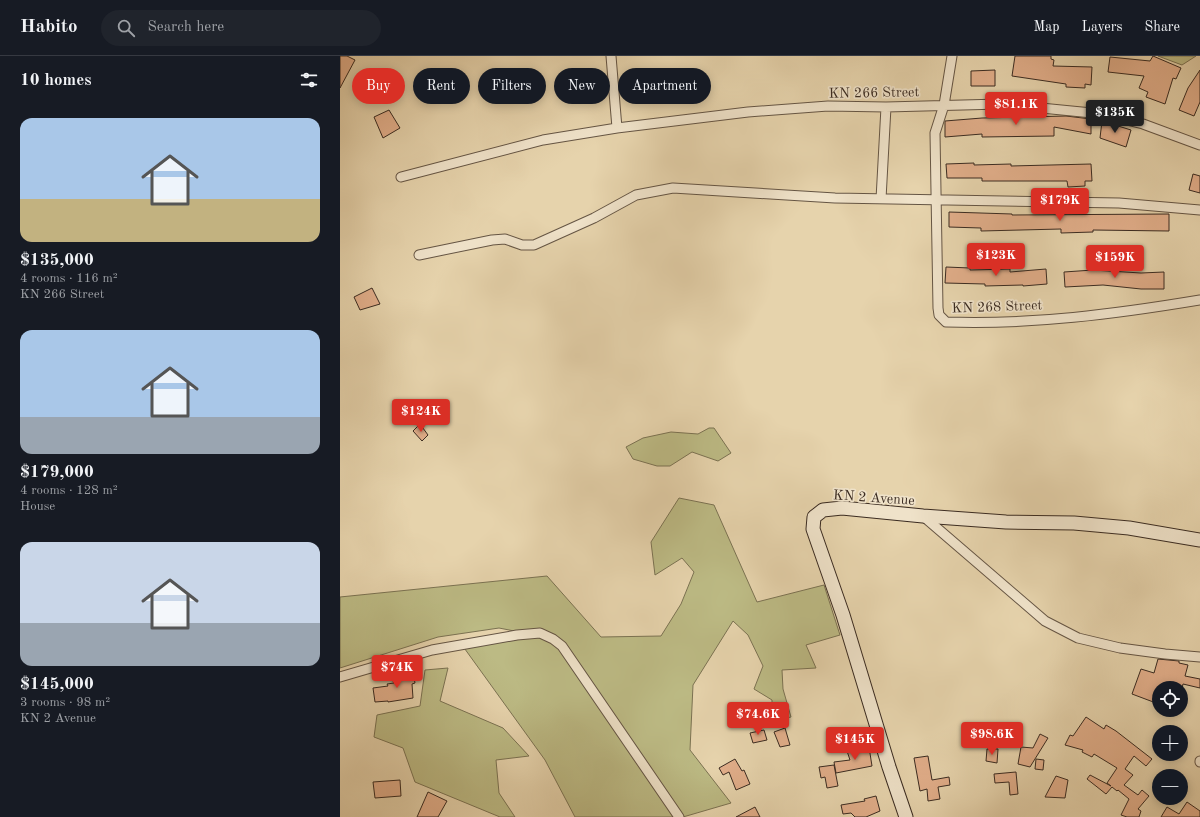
<!DOCTYPE html>
<meta charset="utf-8">
<style>
:root{--surface:#171b24;--page:#20242c;--text:#f1f3f6;--muted:#9ea1a6;--line:#363941;--accent:#d93025}
body{margin:0;font-family:"Old Standard TT",serif;background:var(--page);color:var(--text);height:100vh;display:flex;flex-direction:column;font-size:15px;white-space:nowrap}
*{box-sizing:border-box;margin:0}
p{font-size:13px;color:var(--muted)}
.icon{flex:none;width:22px;height:22px;fill:none;stroke:currentColor;stroke-width:2;stroke-linecap:round;stroke-linejoin:round}
.map{position:relative;flex:1;overflow:hidden}
.sheet{display:flex;flex-direction:column;background:var(--surface);width:340px}
.sheet>*{flex:none}
.hud{position:absolute;left:12px;top:12px;width:380px;height:36px;display:flex;gap:8px}
.controls{position:absolute;left:812px;top:625px;display:grid;gap:8px}
.controls a{display:grid;place-items:center;width:36px;height:36px;border-radius:50%;background:var(--surface);box-shadow:0 2px 10px #0003;font-size:20px}
.price{position:absolute;translate:-50% -34px;padding:0 9px;border-radius:4px;background:var(--accent);color:#fff;font-size:13px;line-height:26px;filter:drop-shadow(0 1px 2px #0008)}
.price::after{content:'';position:absolute;left:50%;top:24px;width:12px;height:9px;margin-left:-6px;background:inherit;clip-path:polygon(0 0,100% 0,50% 100%)}
.price.selected{background:#222;color:#fff}
ul{padding:0;list-style:none}
li{display:grid;align-content:center;gap:8px;height:212px;padding:0 20px}
li span{display:grid;place-items:center;height:124px;border-radius:12px;color:#555}
li>.icon{margin-inline-start:auto}
span .icon{width:72px;height:72px;fill:#fffc;stroke-width:1}
li b{font-size:17px}
h2{display:flex;justify-content:space-between;align-items:center;height:48px;padding:0 20px;font-size:17px}
.pill{padding:0 14px;border-radius:18px;background:var(--surface);box-shadow:0 2px 10px #0003;font-size:14px;line-height:36px}
.pill.selected{background:var(--accent);color:#fff}
header{display:flex;align-items:center;gap:24px;box-sizing:border-box;height:56px;padding:0 20px;background:var(--surface);border-bottom:1px solid var(--line)}
header strong{font-size:19px}
nav{display:flex;gap:22px;margin-inline-start:auto;font-size:14px}
.search{width:280px;height:36px;background:var(--page);display:flex;align-items:center;gap:10px;box-sizing:border-box;padding:0 14px;border-radius:22px;color:var(--muted);font-size:15px}
main{display:flex;flex:1;min-height:0}
.map>svg:first-child{display:block}
</style>
<header>
<strong>Habito</strong>
<div class="search"><svg class="icon" aria-label="search" viewBox="0 0 24 24"><circle cx="10" cy="10" r="6"/><path d="M15 15l6 6"/></svg>Search here</div>
<nav><a>Map</a><a>Layers</a><a>Share</a></nav>
</header>
<main>
<section class="sheet">
<h2>10 homes<svg class="icon" aria-label="filters" viewBox="0 0 24 24"><path d="M4 7h16M4 17h16"/><circle cx="9" cy="7" r="2"/><circle cx="15" cy="17" r="2"/></svg></h2>
<ul>
<li><span style="background:linear-gradient(#a9c7e8 65%,#c2b280 0)"><svg class="icon" aria-label="home" viewBox="0 0 24 24"><path d="M3 11l9-7 9 7M6 9v11h12V9"/></svg></span><div><b>$135,000</b><p>4 rooms · 116 m²</p><p>KN 266 Street</p></div></li>
<li><span style="background:linear-gradient(#a9c7e8 70%,#9aa5b1 0)"><svg class="icon" aria-label="home" viewBox="0 0 24 24"><path d="M3 11l9-7 9 7M6 9v11h12V9"/></svg></span><div><b>$179,000</b><p>4 rooms · 128 m²</p><p>House</p></div></li>
<li><span style="background:linear-gradient(#c9d6e8 65%,#9aa5b1 0)"><svg class="icon" aria-label="home" viewBox="0 0 24 24"><path d="M3 11l9-7 9 7M6 9v11h12V9"/></svg></span><div><b>$145,000</b><p>3 rooms · 98 m²</p><p>KN 2 Avenue</p></div></li>
</ul>
</section>
<div class="map">
<svg width="860" height="761" viewBox="0 0 860 761">
<rect width="100%" height="100%" fill="#e6d3ac"/>
<filter id="stains"><feTurbulence type="fractalNoise" baseFrequency=".005" numOctaves="4"/><feColorMatrix values="0 0 0 0 .2 0 0 0 0 .09 0 0 0 0 .02 0 0 0 .5 -.17"/></filter>
<radialGradient id="worn" r=".72"><stop offset=".6" stop-color="#630" stop-opacity="0"/><stop offset="1" stop-color="#630" stop-opacity=".3"/></radialGradient>
<!-- green -->
<path fill="#bcba84" stroke="#7b7252" d="M 818,0 L 856,0 L 842,9 Z
M 369,372 L 374,372 L 391,397 L 378,405 L 352,396 L 330,410 L 317,410 L 293,403 L 286,391 L 303,382 L 331,376 L 358,378 Z
M 339,442 L 374,449 L 417,546 L 484,529 L 500,579 L 466,589 L 476,612 L 442,614 L 443,633 L 451,661 L 432,666 L 432,644 L 414,633 L 423,610 L 408,579 L 393,565 L 353,629 L 350,694 L 391,747 L 343,761 L 235,761 L 205,704 L 122,589 L 165,581 L 210,582 L 159,572 L 98,581 L 0,612 L 0,541 L 207,520 L 261,581 L 321,580 L 341,548 L 354,516 L 342,502 L 315,519 L 311,486 Z
M 108,612 L 100,645 L 163,672 L 189,700 L 156,704 L 159,737 L 175,761 L 160,761 L 75,726 L 63,692 L 34,681 L 37,659 L 80,650 L 85,614 Z"/>
<!-- building -->
<path fill="#e1ae8a" stroke="#3a2b21" d="M 0,0 L 7,0 L 15,4 L 0,32 Z
M 675,0 L 711,0 L 711,3 L 714,4 L 713,10 L 752,11 L 751,29 L 745,28 L 745,32 L 726,31 L 726,28 L 672,20 Z
M 813,0 L 841,12 L 836,23 L 833,22 L 825,48 L 806,41 L 808,36 L 799,32 L 804,20 L 768,16 L 770,1 L 810,5 Z
M 655,14 L 655,30 L 631,30 L 631,15 Z
M 860,14 L 860,46 L 854,60 L 839,54 L 848,32 Z
M 49,54 L 60,72 L 43,82 L 34,61 Z
M 726,60 L 751,63 L 751,78 L 714,71 L 714,80 L 642,81 L 642,78 L 605,81 L 605,65 L 642,62 Z
M 762,65 L 791,74 L 786,91 L 760,82 Z
M 634,107 L 634,109 L 671,108 L 671,110 L 751,108 L 752,125 L 745,125 L 745,130 L 728,131 L 727,125 L 642,125 L 642,122 L 607,122 L 606,108 Z
M 853,118 L 860,120 L 860,137 L 849,134 Z
M 609,156 L 672,158 L 672,159 L 829,158 L 829,175 L 753,174 L 753,176 L 721,177 L 721,173 L 641,175 L 641,172 L 609,171 Z
M 606,211 L 630,212 L 630,214 L 670,213 L 670,216 L 706,213 L 707,228 L 683,230 L 683,229 L 645,230 L 645,228 L 605,227 Z
M 753,214 L 801,217 L 824,216 L 824,233 L 801,233 L 763,229 L 725,231 L 724,216 Z
M 32,232 L 40,248 L 20,254 L 14,241 Z
M 80,368 L 88,379 L 82,385 L 73,375 Z
M 818,603 L 839,605 L 839,607 L 848,609 L 845,620 L 860,623 L 860,632 L 843,628 L 842,632 L 819,632 L 816,647 L 792,638 L 801,613 L 814,617 Z
M 72,611 L 75,627 L 72,628 L 73,642 L 48,646 L 48,645 L 35,646 L 33,632 L 48,630 L 47,628 L 54,627 L 53,625 L 64,624 L 61,613 Z
M 746,661 L 764,673 L 766,669 L 776,675 L 812,703 L 806,710 L 794,700 L 785,713 L 793,719 L 784,729 L 798,739 L 802,734 L 809,740 L 798,753 L 801,755 L 799,761 L 787,761 L 781,759 L 789,743 L 778,734 L 777,735 L 772,731 L 766,738 L 747,723 L 750,719 L 771,730 L 767,727 L 777,712 L 754,698 L 752,701 L 742,696 L 743,694 L 725,689 L 730,679 L 733,680 Z
M 445,672 L 450,689 L 440,691 L 434,676 Z
M 424,674 L 427,684 L 413,687 L 410,677 Z
M 700,678 L 708,682 L 690,711 L 678,708 L 681,691 L 693,692 Z
M 529,691 L 532,710 L 496,717 L 494,706 L 510,704 L 507,695 Z
M 647,693 L 658,693 L 657,707 L 646,705 Z
M 588,700 L 592,724 L 609,721 L 610,729 L 598,731 L 600,743 L 588,745 L 587,733 L 580,735 L 574,702 Z
M 395,703 L 402,715 L 404,714 L 410,728 L 396,734 L 389,716 L 383,719 L 379,712 Z
M 696,703 L 704,704 L 703,714 L 695,713 Z
M 494,709 L 498,730 L 487,732 L 485,721 L 481,722 L 479,711 Z
M 676,716 L 678,738 L 670,739 L 669,726 L 655,727 L 654,718 Z
M 716,720 L 728,724 L 725,742 L 705,741 Z
M 60,724 L 61,740 L 35,742 L 33,726 Z
M 88,736 L 107,745 L 98,761 L 77,761 Z
M 536,740 L 540,755 L 526,761 L 515,761 L 511,757 L 503,758 L 501,749 L 525,745 L 524,743 Z
M 847,746 L 860,755 L 860,761 L 821,761 L 827,751 L 839,758 Z
M 415,751 L 420,761 L 396,761 Z"/>
<g fill="none" stroke-linecap="round" stroke-linejoin="round">
<defs>
<path id="minor" d="M 271,0 L 277,72 L 408,56 L 488,50 L 546,51 L 661,48 L 762,58 L 803,68 L 860,89
M 612,0 L 604,49 L 595,77 L 598,252 L 599,259 L 606,266 C 691,269 776,258 860,244
M 61,121 L 203,84 L 277,72
M 541,143 L 546,51
M 79,199 L 152,184 L 165,183 L 182,189 L 194,189 L 254,162 L 296,139 L 333,132 L 495,142 L 779,147 L 860,154
M 583,460 L 705,565 L 738,582 L 780,592 L 825,598 L 860,601
M 0,621 L 92,594 L 177,579 L 200,577 L 213,583 L 222,590 L 339,761
M 860,706 L 860,705"/>
<path id="secondary" d="M 566,761 L 549,711 L 503,559 L 473,473 L 474,461 L 483,454 L 502,452 L 583,460 L 666,466 L 734,467 L 789,472 L 860,484"/>
</defs>
<!-- minor casing -->
<use href="#minor" stroke="#655544" stroke-width="11"/>
<!-- secondary casing -->
<use href="#secondary" stroke="#3a2b21" stroke-width="15"/>
<!-- minor -->
<use href="#minor" stroke="#efe2c9" stroke-width="9"/>
<!-- secondary -->
<use href="#secondary" stroke="#efe2c9" stroke-width="13"/>
</g>
<g text-anchor="middle" stroke-width="3.5" stroke-linejoin="round" paint-order="stroke">
<!-- street labels -->
<g font-size="14" fill="#3a2b21" stroke="#efe2c9">
<text transform="translate(534 36) rotate(-1)" y="5">KN 266 Street</text>
<text transform="translate(657 250) rotate(-2)" y="5">KN 268 Street</text>
<text transform="translate(534 441) rotate(4)" y="5">KN 2 Avenue</text>
</g>
</g>
<rect width="100%" height="100%" filter="url(#stains)"/>
<rect width="100%" height="100%" fill="url(#worn)"/>
</svg>
<div class="controls">
<a><svg class="icon" aria-label="locate" viewBox="0 0 24 24"><circle cx="12" cy="12" r="6"/><path d="M12 2v4M12 18v4M2 12h4M18 12h4"/></svg></a>
<a>+</a>
<a>−</a>
</div>
<b class="price" style="left:676px;top:70px">$81.1K</b>
<b class="price selected" style="left:775px;top:78px">$135K</b>
<b class="price" style="left:720px;top:166px">$179K</b>
<b class="price" style="left:656px;top:221px">$123K</b>
<b class="price" style="left:775px;top:223px">$159K</b>
<b class="price" style="left:81px;top:377px">$124K</b>
<b class="price" style="left:57px;top:633px">$74K</b>
<b class="price" style="left:418px;top:680px">$74.6K</b>
<b class="price" style="left:652px;top:700px">$98.6K</b>
<b class="price" style="left:515px;top:705px">$145K</b>
<div class="hud">
<a class="pill selected">Buy</a>
<a class="pill">Rent</a>
<a class="pill">Filters</a>
<a class="pill">New</a>
<a class="pill">Apartment</a>
</div>
</div>
</main>
